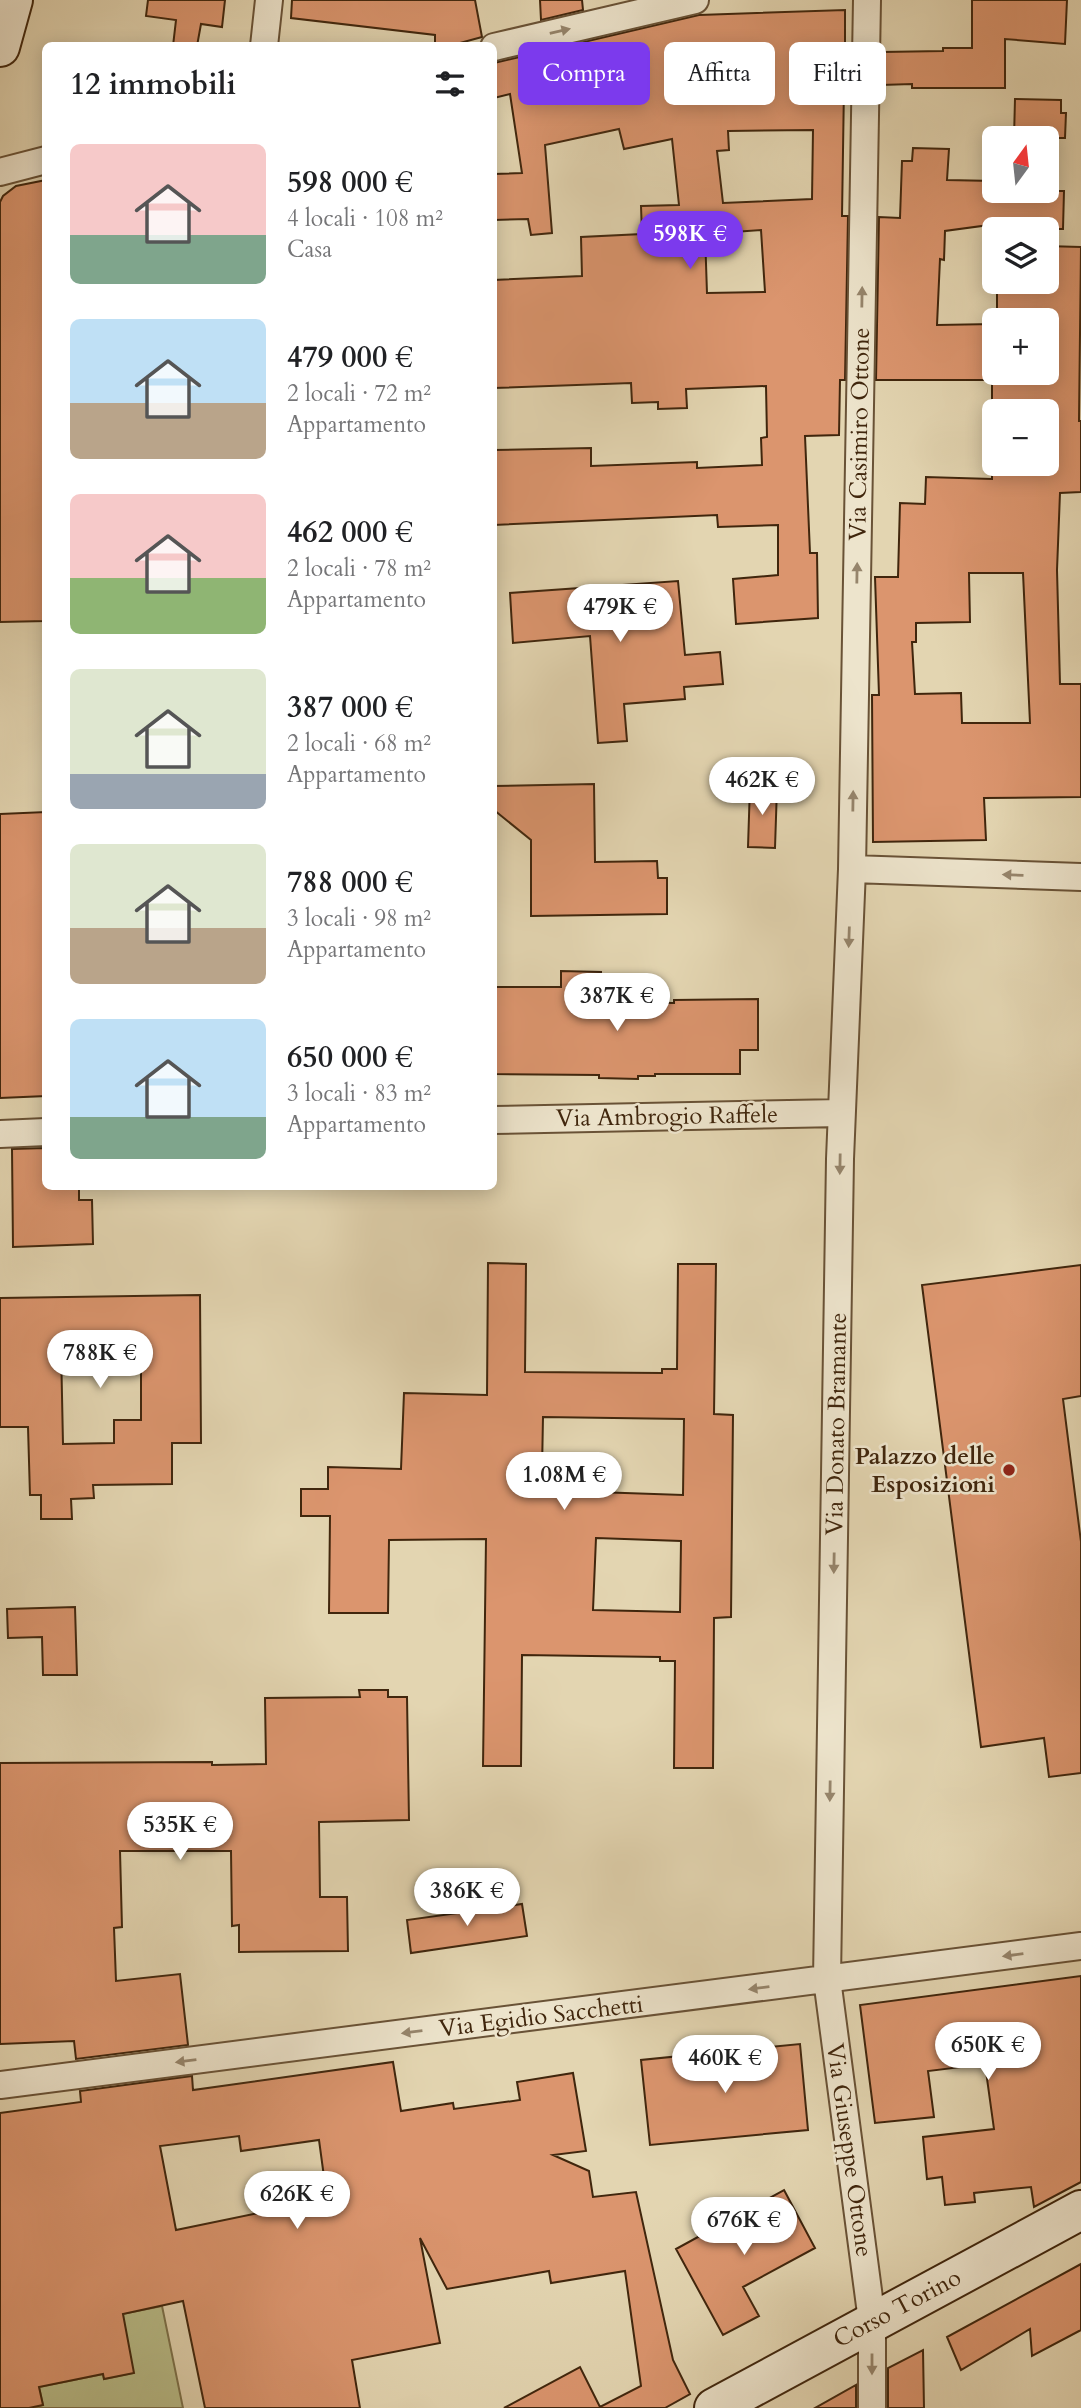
<!DOCTYPE html>
<html lang="it">
<meta charset="utf-8">
<style>
:root{--surface:#fff;--page:#f6f6f6;--text:#202124;--muted:#757577;--accent:#7c3aed}
body{margin:0;font-family:Cardo,serif;background:var(--page);color:var(--text);height:100vh;display:flex;flex-direction:column;font-size:26px;white-space:nowrap}
*{box-sizing:border-box;margin:0}
p{font-size:23px;color:var(--muted)}
.icon{flex:none;width:38px;height:38px;fill:none;stroke:currentColor;stroke-width:2;stroke-linecap:round;stroke-linejoin:round}
.map{position:relative;flex:1;overflow:hidden}
.panel{position:absolute;left:42px;top:42px;width:455px;height:1148px;display:flex;flex-direction:column;background:var(--surface);border-radius:10px;box-shadow:0 4px 18px #0003}
.panel>*{flex:none}
.hud{position:absolute;left:518px;top:42px;width:457px;height:63px;display:flex;gap:14px}
.needle{width:46px;rotate:15deg}
.fabs{position:absolute;left:982px;top:126px;display:grid;gap:14px}
.fabs a{display:grid;place-items:center;width:77px;height:77px;border-radius:10px;background:var(--surface);box-shadow:0 4px 18px #0003;font-size:35px}
.price{position:absolute;translate:-50% -60px;padding:0 16px;border-radius:24px;background:#fff;color:#222;font-size:23px;line-height:46px;filter:drop-shadow(0 2px 4px #0008)}
.price::after{content:'';position:absolute;left:50%;top:42px;width:21px;height:16px;margin-left:-10px;background:inherit;clip-path:polygon(0 0,100% 0,50% 100%)}
.price.active{background:var(--accent);color:#fff}
ul{padding:0;list-style:none}
li{display:flex;align-items:center;gap:21px;height:175px;padding:0 28px}
li span{display:grid;place-items:center;flex:none;width:196px;height:140px;border-radius:10px;color:#555}
li>.icon{margin-inline-start:auto}
span .icon{width:84px;height:84px;fill:#fffc;stroke-width:1}
li b{font-size:30px}
h2{display:flex;justify-content:space-between;align-items:center;height:84px;padding:0 28px;font-size:30px}
.tag{padding:0 24px;border-radius:10px;background:var(--surface);box-shadow:0 4px 18px #0003;font-size:24px;line-height:63px}
.tag.active{background:var(--accent);color:#fff}
.map>svg:first-child{display:block}
</style>
<div class="map">
<svg width="1081" height="2408" viewBox="0 0 1081 2408">
<rect width="100%" height="100%" fill="#e3d5b1"/>
<filter id="stains"><feTurbulence type="fractalNoise" baseFrequency=".00286" numOctaves="4"/><feColorMatrix values="0 0 0 0 .2 0 0 0 0 .09 0 0 0 0 .02 0 0 0 .5 -.17"/></filter>
<radialGradient id="worn" r=".72"><stop offset=".6" stop-color="#630" stop-opacity="0"/><stop offset="1" stop-color="#630" stop-opacity=".3"/></radialGradient>
<!-- green -->
<path fill="#b8bc88" stroke="#7c714a" stroke-width="2" d="M 162,2306 L 183,2408 L 29,2408 L 43,2405 L 39,2387 L 103,2374 L 104,2379 L 133,2373 L 122,2314 Z"/>
<!-- building -->
<path fill="#db956e" stroke="#40260d" stroke-width="2" fill-rule="evenodd" d="M 148,0 L 225,0 L 222,27 L 201,24 L 197,46 L 173,46 L 176,20 L 146,16 Z
M 292,0 L 475,0 L 482,37 L 449,46 L 435,46 L 435,35 L 291,18 Z
M 540,0 L 582,0 L 583,10 L 541,20 Z
M 972,0 L 1067,0 L 1065,44 L 1005,39 L 1005,88 L 912,88 L 912,84 L 881,85 L 882,52 L 943,51 L 943,48 L 972,48 Z
M 845,10 L 845,52 L 850,52 L 850,85 L 844,86 L 842,216 L 848,216 L 845,380 L 840,380 L 839,435 L 805,436 L 810,553 L 817,553 L 818,618 L 736,624 L 733,579 L 778,575 L 778,525 L 718,527 L 717,515 L 494,525 L 494,450 L 591,448 L 591,466 L 697,462 L 697,468 L 762,465 L 761,438 L 767,437 L 766,386 L 686,389 L 687,408 L 658,409 L 658,402 L 632,403 L 631,383 L 494,388 L 494,280 L 582,276 L 581,237 L 642,234 L 641,206 L 679,205 L 672,139 L 624,149 L 619,129 L 545,145 L 552,233 L 531,235 L 528,219 L 494,220 L 494,174 L 522,173 L 510,94 L 494,98 L 494,63 L 699,15 ZM 813,130 L 812,199 L 723,203 L 717,151 L 729,150 L 728,131 ZM 761,230 L 765,292 L 707,293 L 705,234 Z
M 1015,99 L 1061,100 L 1061,113 L 1066,113 L 1065,138 L 1014,138 Z
M 913,148 L 949,149 L 947,180 L 994,181 L 994,191 L 1064,191 L 1063,229 L 997,229 L 997,224 L 945,231 L 944,260 L 940,259 L 937,325 L 994,324 L 994,373 L 1046,373 L 1046,320 L 997,320 L 997,282 L 1046,282 L 1046,246 L 1081,247 L 1079,421 L 1081,421 L 1081,492 L 1060,493 L 1057,570 L 1060,684 L 1081,684 L 1081,797 L 984,798 L 986,840 L 873,842 L 872,695 L 879,695 L 875,577 L 898,577 L 900,503 L 925,504 L 926,477 L 992,479 L 992,464 L 1046,464 L 1046,411 L 992,411 L 992,380 L 876,380 L 879,217 L 900,218 L 902,161 L 912,161 ZM 969,573 L 1023,573 L 1030,723 L 962,723 L 961,693 L 915,694 L 912,642 L 916,642 L 916,623 L 970,622 Z
M 46,180 L 46,621 L 0,622 L 0,202 L 3,196 L 16,186 Z
M 678,581 L 685,655 L 720,652 L 723,684 L 684,687 L 685,699 L 624,704 L 627,741 L 598,743 L 590,636 L 513,643 L 510,593 Z
M 594,784 L 595,862 L 657,861 L 658,878 L 667,878 L 667,914 L 531,916 L 531,840 L 494,810 L 494,786 Z
M 750,786 L 777,787 L 775,848 L 748,847 Z
M 46,812 L 46,1096 L 0,1098 L 0,814 Z
M 561,971 L 601,972 L 600,1002 L 674,1003 L 674,1000 L 758,999 L 758,1050 L 740,1050 L 740,1074 L 655,1074 L 655,1076 L 638,1076 L 638,1079 L 599,1078 L 599,1075 L 494,1074 L 494,987 L 561,987 Z
M 46,1148 L 46,1186 L 79,1186 L 79,1200 L 92,1200 L 93,1244 L 13,1247 L 12,1149 Z
M 488,1263 L 526,1264 L 525,1372 L 662,1373 L 662,1369 L 677,1369 L 678,1264 L 716,1264 L 714,1414 L 733,1415 L 731,1617 L 714,1618 L 713,1768 L 674,1768 L 675,1661 L 660,1661 L 660,1657 L 522,1655 L 521,1766 L 483,1766 L 486,1539 L 389,1540 L 388,1613 L 329,1613 L 330,1516 L 301,1516 L 301,1489 L 328,1489 L 328,1467 L 401,1469 L 404,1393 L 487,1395 ZM 543,1417 L 684,1419 L 683,1495 L 596,1492 L 597,1470 L 542,1470 ZM 596,1538 L 681,1541 L 680,1612 L 593,1610 Z
M 1081,1265 L 1081,1396 L 1063,1399 L 1081,1542 L 1081,1773 L 1049,1777 L 1044,1738 L 981,1747 L 922,1285 Z
M 200,1295 L 201,1443 L 172,1443 L 172,1484 L 93,1485 L 94,1498 L 71,1499 L 72,1519 L 41,1519 L 41,1495 L 30,1495 L 28,1427 L 0,1427 L 0,1298 ZM 141,1346 L 141,1420 L 114,1420 L 114,1443 L 63,1444 L 61,1347 Z
M 75,1607 L 77,1675 L 43,1675 L 42,1637 L 8,1638 L 7,1609 Z
M 359,1690 L 388,1690 L 388,1697 L 407,1697 L 409,1820 L 319,1822 L 320,1897 L 347,1897 L 348,1951 L 239,1952 L 239,1925 L 232,1926 L 231,1851 L 120,1851 L 122,1927 L 114,1928 L 116,1981 L 180,1974 L 188,2045 L 76,2059 L 74,2041 L 0,2044 L 0,1763 L 212,1762 L 212,1765 L 266,1764 L 265,1698 L 360,1697 Z
M 522,1904 L 527,1936 L 411,1953 L 407,1920 Z
M 1081,1976 L 1081,2182 L 1034,2207 L 1031,2187 L 974,2193 L 975,2202 L 945,2205 L 942,2177 L 927,2179 L 923,2137 L 994,2129 L 985,2064 L 928,2071 L 934,2117 L 875,2123 L 860,2005 Z
M 800,2044 L 808,2130 L 650,2145 L 641,2060 Z
M 393,2062 L 401,2111 L 453,2103 L 454,2109 L 520,2100 L 517,2082 L 573,2073 L 586,2151 L 553,2155 L 589,2171 L 593,2197 L 636,2192 L 673,2360 L 690,2394 L 665,2408 L 504,2408 L 580,2367 L 600,2407 L 641,2386 L 625,2271 L 551,2283 L 549,2271 L 447,2289 L 420,2238 L 440,2343 L 352,2360 L 360,2408 L 205,2408 L 183,2301 L 123,2314 L 134,2373 L 104,2379 L 103,2374 L 39,2387 L 43,2405 L 29,2408 L 0,2408 L 0,2113 L 81,2102 L 80,2091 L 192,2076 L 193,2090 ZM 239,2136 L 241,2151 L 319,2140 L 327,2199 L 176,2230 L 160,2146 Z
M 784,2190 L 815,2248 L 743,2287 L 759,2316 L 723,2335 L 676,2249 Z
M 1081,2264 L 1081,2330 L 1032,2356 L 1030,2329 L 961,2370 L 947,2337 Z
M 923,2350 L 924,2408 L 888,2408 L 888,2368 Z
M 856,2385 L 856,2408 L 815,2408 Z"/>
<g fill="none" stroke-linecap="round" stroke-linejoin="round">
<defs>
<path id="street" d="M 867,0 L 852,869 L 840,1159 L 827,1979 L 872,2321 L 872,2408
M 264,46 L 269,0
M 494,47 L 695,0
M 0,172 L 46,160
M 852,869 L 1081,877
M 494,1120 L 841,1113
M 0,1134 L 46,1132
M 0,2085 L 1081,1946"/>
<path id="secondary" d="M 0,47 L 13,0
M 714,2408 L 1081,2210"/>
</defs>
<!-- street casing -->
<use href="#street" stroke="#695236" stroke-width="30"/>
<!-- secondary casing -->
<use href="#secondary" stroke="#40260d" stroke-width="42"/>
<!-- street -->
<use href="#street" stroke="#ede4cc" stroke-width="26"/>
<!-- secondary -->
<use href="#secondary" stroke="#ede4cc" stroke-width="38"/>
</g>
<!-- one-way arrows -->
<defs><path id="oneway-solid" d="M-6-.8H1V-3.2L6.5 0L1 3.2V.8H-6Z" transform="scale(1.75)"/></defs>
<g fill="#96856c">
<use href="#oneway-solid" transform="translate(560 31) rotate(-13)"/>
<use href="#oneway-solid" transform="translate(862 297) rotate(-89)"/>
<use href="#oneway-solid" transform="translate(857 573) rotate(-89)"/>
<use href="#oneway-solid" transform="translate(853 801) rotate(-89)"/>
<use href="#oneway-solid" transform="translate(1013 875) rotate(-178)"/>
<use href="#oneway-solid" transform="translate(849 937) rotate(92)"/>
<use href="#oneway-solid" transform="translate(840 1164) rotate(91)"/>
<use href="#oneway-solid" transform="translate(834 1563) rotate(91)"/>
<use href="#oneway-solid" transform="translate(830 1791) rotate(91)"/>
<use href="#oneway-solid" transform="translate(1013 1955) rotate(172)"/>
<use href="#oneway-solid" transform="translate(759 1988) rotate(173)"/>
<use href="#oneway-solid" transform="translate(412 2032) rotate(173)"/>
<use href="#oneway-solid" transform="translate(186 2061) rotate(173)"/>
<use href="#oneway-solid" transform="translate(872 2364) rotate(90)"/>
</g>
<!-- markers -->
<circle fill="#8f2418" stroke="#ede4cc" stroke-width="2.5" cx="1009" cy="1470" r="7"/>
<g text-anchor="middle" stroke-width="5" stroke-linejoin="round" paint-order="stroke">
<!-- street labels -->
<g font-size="24" fill="#40260d" stroke="#ede4cc">
<text transform="translate(859 434) rotate(-89)" y="8">Via Casimiro Ottone</text>
<text transform="translate(667 1116) rotate(-1)" y="8">Via Ambrogio Raffele</text>
<text transform="translate(836 1424) rotate(-89)" y="8">Via Donato Bramante</text>
<text transform="translate(541 2016) rotate(-7)" y="8">Via Egidio Sacchetti</text>
<text transform="translate(850 2150) rotate(82)" y="8">Via Giuseppe Ottone</text>
<text transform="translate(897 2308) rotate(-28)" y="8">Corso Torino</text>
</g>
<!-- poi labels -->
<g font-size="24" font-weight="bold" fill="#40260d" stroke="#ede4cc" text-anchor="end">
<text x="995" y="1464">Palazzo delle<tspan x="995" dy="28">Esposizioni</tspan></text>
</g>
</g>
<rect width="100%" height="100%" filter="url(#stains)"/>
<rect width="100%" height="100%" fill="url(#worn)"/>
</svg>
<div class="fabs">
<a><svg class="needle" viewBox="-14 -14 28 28"><path d="M0-13l5 13h-10z" fill="#e53935"/><path d="M0 13l5-13h-10z" fill="#757577"/></svg></a>
<a><svg class="icon" aria-label="layers" viewBox="0 0 24 24"><path d="M12 4l9 5-9 5-9-5zM3 14l9 5 9-5"/></svg></a>
<a>+</a>
<a>−</a>
</div>
<b class="price active" style="left:690px;top:271px">598K €</b>
<b class="price" style="left:620px;top:644px">479K €</b>
<b class="price" style="left:762px;top:817px">462K €</b>
<b class="price" style="left:617px;top:1033px">387K €</b>
<b class="price" style="left:100px;top:1390px">788K €</b>
<b class="price" style="left:564px;top:1512px">1.08M €</b>
<b class="price" style="left:180px;top:1862px">535K €</b>
<b class="price" style="left:467px;top:1928px">386K €</b>
<b class="price" style="left:988px;top:2082px">650K €</b>
<b class="price" style="left:725px;top:2095px">460K €</b>
<b class="price" style="left:297px;top:2231px">626K €</b>
<b class="price" style="left:744px;top:2257px">676K €</b>
<div class="hud">
<a class="tag active">Compra</a>
<a class="tag">Affitta</a>
<a class="tag">Filtri</a>
</div>
<section class="panel">
<h2>12 immobili<svg class="icon" aria-label="filters" viewBox="0 0 24 24"><path d="M4 7h16M4 17h16"/><circle cx="9" cy="7" r="2"/><circle cx="15" cy="17" r="2"/></svg></h2>
<ul>
<li><span style="background:linear-gradient(#f6c9c9 65%,#7fa58c 0)"><svg class="icon" aria-label="home" viewBox="0 0 24 24"><path d="M3 11l9-7 9 7M6 9v11h12V9"/></svg></span><div><b>598 000 €</b><p>4 locali · 108 m²</p><p>Casa</p></div></li>
<li><span style="background:linear-gradient(#bfe0f5 60%,#b9a48a 0)"><svg class="icon" aria-label="home" viewBox="0 0 24 24"><path d="M3 11l9-7 9 7M6 9v11h12V9"/></svg></span><div><b>479 000 €</b><p>2 locali · 72 m²</p><p>Appartamento</p></div></li>
<li><span style="background:linear-gradient(#f6c9c9 60%,#8fb573 0)"><svg class="icon" aria-label="home" viewBox="0 0 24 24"><path d="M3 11l9-7 9 7M6 9v11h12V9"/></svg></span><div><b>462 000 €</b><p>2 locali · 78 m²</p><p>Appartamento</p></div></li>
<li><span style="background:linear-gradient(#dfe7d0 75%,#9aa5b1 0)"><svg class="icon" aria-label="home" viewBox="0 0 24 24"><path d="M3 11l9-7 9 7M6 9v11h12V9"/></svg></span><div><b>387 000 €</b><p>2 locali · 68 m²</p><p>Appartamento</p></div></li>
<li><span style="background:linear-gradient(#dfe7d0 60%,#b9a48a 0)"><svg class="icon" aria-label="home" viewBox="0 0 24 24"><path d="M3 11l9-7 9 7M6 9v11h12V9"/></svg></span><div><b>788 000 €</b><p>3 locali · 98 m²</p><p>Appartamento</p></div></li>
<li><span style="background:linear-gradient(#bfe0f5 70%,#7fa58c 0)"><svg class="icon" aria-label="home" viewBox="0 0 24 24"><path d="M3 11l9-7 9 7M6 9v11h12V9"/></svg></span><div><b>650 000 €</b><p>3 locali · 83 m²</p><p>Appartamento</p></div></li>
</ul>
</section>
</div>
